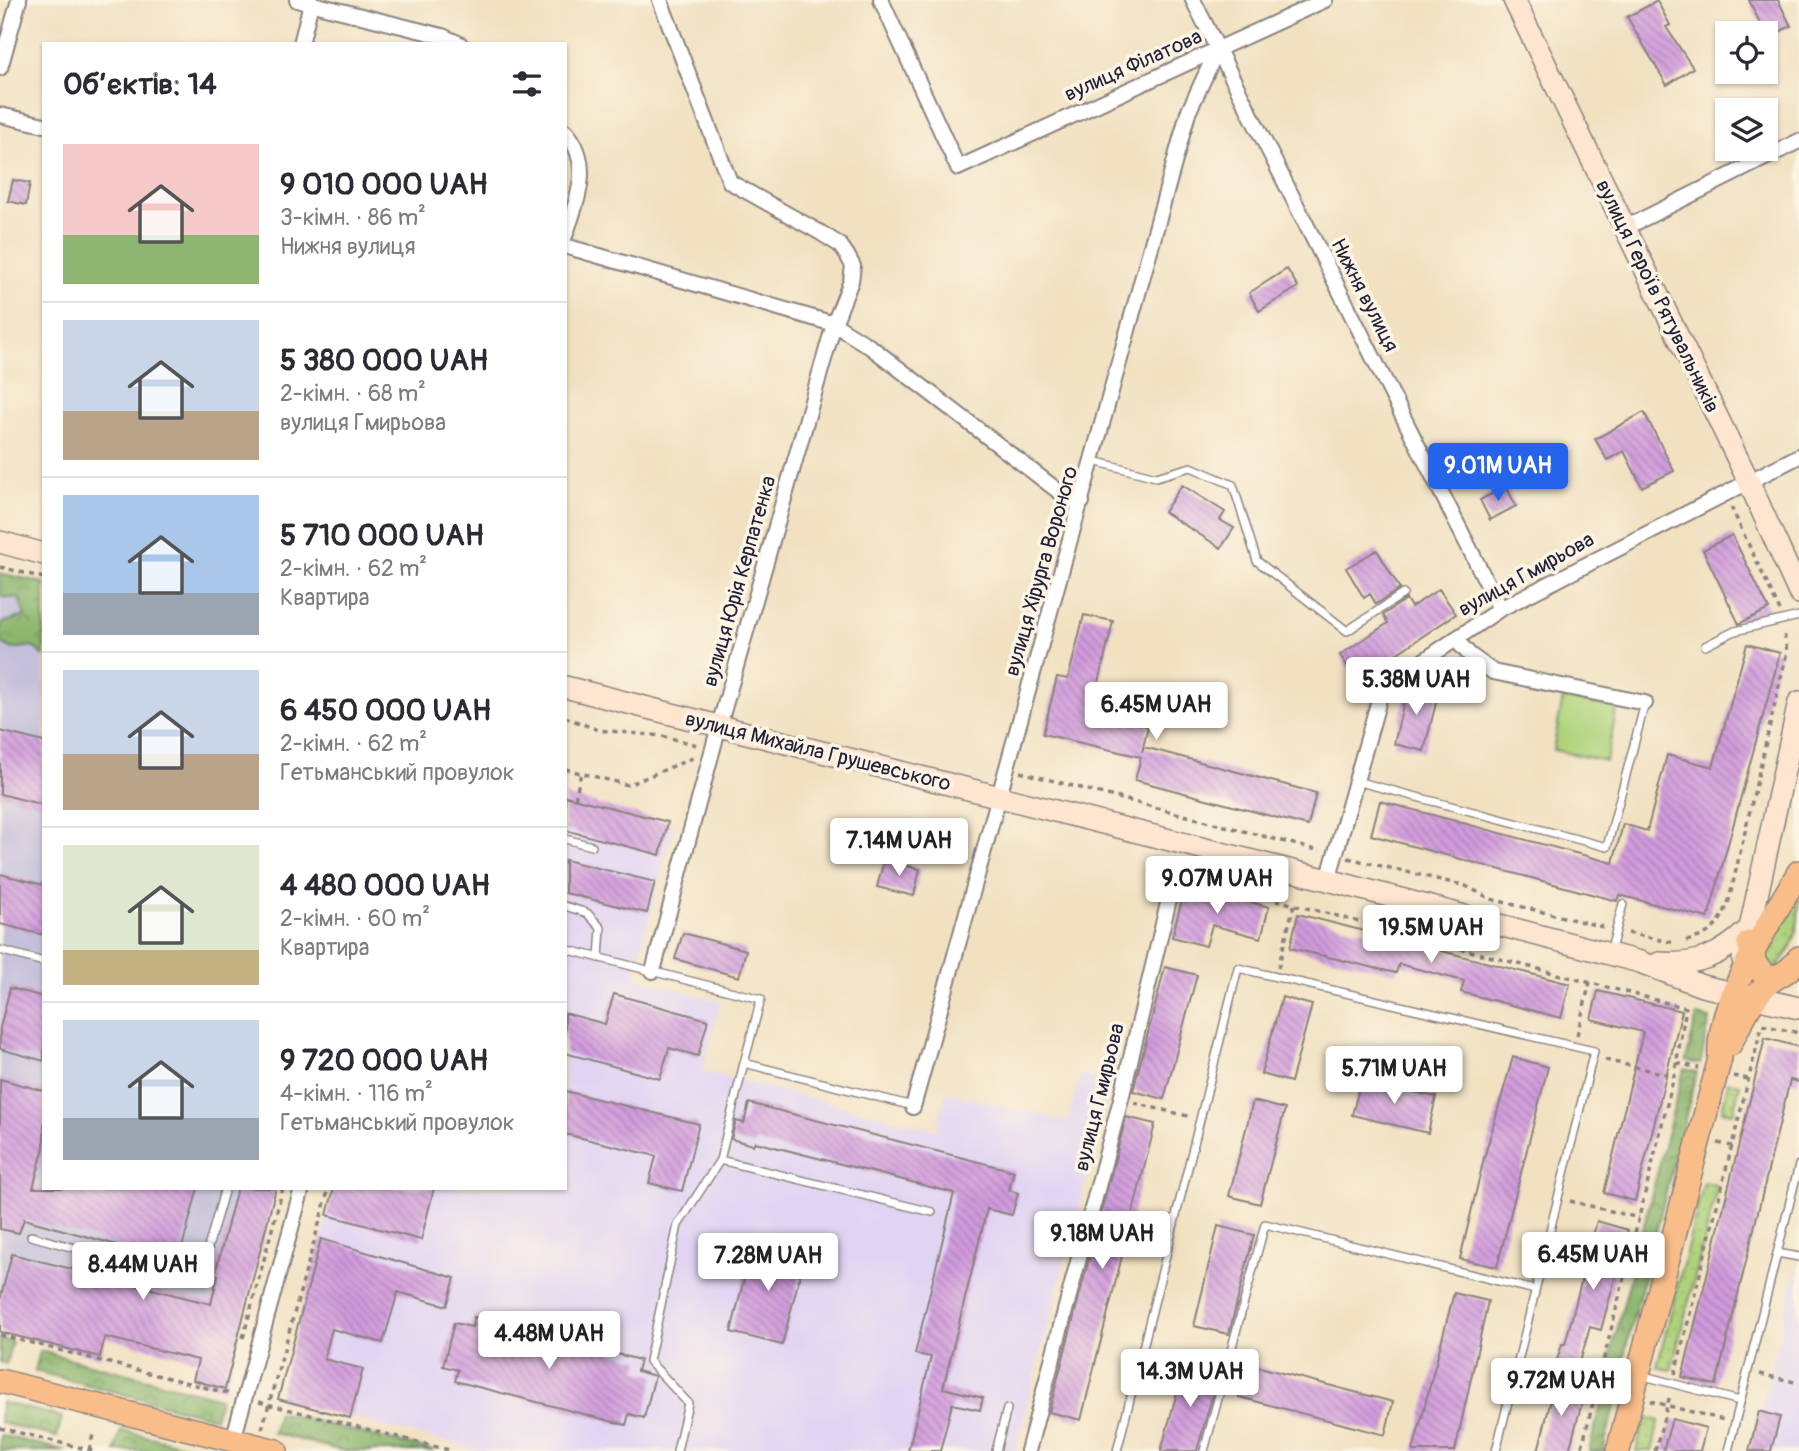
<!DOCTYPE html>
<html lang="uk">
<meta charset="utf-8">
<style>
:root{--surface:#fff;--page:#f7f7f7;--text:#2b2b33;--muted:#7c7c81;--line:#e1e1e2;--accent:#2563eb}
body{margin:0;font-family:Pangolin,sans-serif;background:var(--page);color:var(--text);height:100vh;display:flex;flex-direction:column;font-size:26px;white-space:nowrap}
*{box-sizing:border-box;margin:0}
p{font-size:23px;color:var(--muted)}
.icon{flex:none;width:38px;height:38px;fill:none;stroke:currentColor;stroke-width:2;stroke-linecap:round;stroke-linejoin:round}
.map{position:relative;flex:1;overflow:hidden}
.sheet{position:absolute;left:42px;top:42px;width:525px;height:1148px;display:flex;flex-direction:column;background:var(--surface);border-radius:0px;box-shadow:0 2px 5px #0004}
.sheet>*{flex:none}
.controls{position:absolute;left:1715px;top:21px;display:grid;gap:14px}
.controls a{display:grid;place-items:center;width:63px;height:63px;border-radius:0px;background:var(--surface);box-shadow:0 2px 5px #0004;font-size:35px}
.price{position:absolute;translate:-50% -60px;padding:0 16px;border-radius:7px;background:#fff;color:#222;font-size:23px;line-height:46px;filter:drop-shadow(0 2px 4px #0008)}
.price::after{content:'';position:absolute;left:50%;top:42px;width:21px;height:16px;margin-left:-10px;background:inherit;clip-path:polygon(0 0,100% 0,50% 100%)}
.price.active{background:var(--accent);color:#fff}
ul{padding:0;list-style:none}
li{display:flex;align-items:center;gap:21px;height:175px;padding:0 21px}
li+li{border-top:2px solid var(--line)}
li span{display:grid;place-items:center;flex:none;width:196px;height:140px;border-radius:0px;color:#555}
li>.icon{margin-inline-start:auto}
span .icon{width:84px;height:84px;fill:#fffc;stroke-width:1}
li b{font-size:30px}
h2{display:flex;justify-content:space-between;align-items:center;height:84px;padding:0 21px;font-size:30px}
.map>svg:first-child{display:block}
</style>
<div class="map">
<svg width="1799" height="1451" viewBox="0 0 1799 1451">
<defs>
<pattern id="grass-dots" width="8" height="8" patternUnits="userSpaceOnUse" patternTransform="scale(1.75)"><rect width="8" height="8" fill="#afd37c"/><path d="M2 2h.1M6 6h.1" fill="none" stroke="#96b56c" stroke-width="1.8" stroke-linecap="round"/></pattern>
<pattern id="forest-crowns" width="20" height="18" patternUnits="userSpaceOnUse" patternTransform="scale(1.75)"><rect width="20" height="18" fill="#8bb56c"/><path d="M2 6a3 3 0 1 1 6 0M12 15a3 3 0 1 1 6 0" fill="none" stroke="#71935a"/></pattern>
<pattern id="building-back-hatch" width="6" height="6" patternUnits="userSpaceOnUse" patternTransform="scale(1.75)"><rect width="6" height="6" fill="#d19bdc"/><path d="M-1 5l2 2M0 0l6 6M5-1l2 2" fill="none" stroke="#a97eb4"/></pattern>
</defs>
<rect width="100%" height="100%" fill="#fcf5e5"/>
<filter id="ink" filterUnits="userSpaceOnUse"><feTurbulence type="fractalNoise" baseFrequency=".0143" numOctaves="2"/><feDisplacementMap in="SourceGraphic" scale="14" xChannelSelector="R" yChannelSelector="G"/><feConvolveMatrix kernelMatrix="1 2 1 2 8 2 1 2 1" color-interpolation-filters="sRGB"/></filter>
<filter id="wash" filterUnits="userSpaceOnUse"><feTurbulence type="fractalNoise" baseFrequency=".00686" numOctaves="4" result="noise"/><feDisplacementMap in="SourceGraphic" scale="28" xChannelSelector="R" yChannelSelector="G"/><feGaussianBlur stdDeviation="1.57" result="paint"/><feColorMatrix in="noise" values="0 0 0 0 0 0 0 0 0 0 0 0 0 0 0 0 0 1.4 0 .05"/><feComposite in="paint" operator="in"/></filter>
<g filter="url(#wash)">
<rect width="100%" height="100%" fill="#f1e1c1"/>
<!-- built -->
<path fill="#e1d4f3" d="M 565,796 L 674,824 L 634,977 L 721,1002 L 702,1071 L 936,1130 L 946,1092 L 1068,1122 L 1080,1075 L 1112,1083 L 1015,1451 L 482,1451 L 278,1399 L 335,1188 L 565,1188 Z
M 1798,1263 L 1799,1451 L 1751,1451 Z"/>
<!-- industrial -->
<path fill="#c5c0da" d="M 0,573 L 44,583 L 44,1188 L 276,1188 L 225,1389 L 193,1380 L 197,1360 L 106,1337 L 100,1357 L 0,1332 Z"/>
<!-- grass -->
<path fill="url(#grass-dots)" stroke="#687a5c" stroke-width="2" d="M 1799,891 C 1799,923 1799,945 1774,969 L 1760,953 Z
M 1728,1082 L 1740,1084 L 1733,1113 L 1722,1111 Z
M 1704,1182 L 1718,1186 L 1671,1370 L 1657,1367 Z
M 1645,1417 L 1659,1421 L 1652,1451 L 1636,1451 Z"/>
<!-- forest -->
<path fill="url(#forest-crowns)" stroke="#566c54" stroke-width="2" d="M 0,573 L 44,583 L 44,656 L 32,646 L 13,649 L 0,642 L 2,623 L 25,616 L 19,598 L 0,597 Z
M 1697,1016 L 1710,1019 L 1700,1064 L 1686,1061 Z
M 1684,1069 L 1697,1072 L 1617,1383 L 1604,1380 Z
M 0,1339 L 12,1342 L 6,1364 L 0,1362 Z
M 40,1351 L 220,1398 L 215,1418 L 35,1371 Z
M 1603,1397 L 1616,1400 L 1603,1451 L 1589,1451 Z
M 1,1402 L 62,1417 L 57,1437 L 0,1423 Z
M 278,1412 L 434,1451 L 343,1451 L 273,1433 Z
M 121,1430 L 207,1451 L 115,1451 Z
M 0,1435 L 66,1451 L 0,1451 Z"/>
<!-- park -->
<path fill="#afd37c" stroke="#687a5c" stroke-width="2" d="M 1563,698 L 1617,708 L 1606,761 L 1553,750 Z"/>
<g id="blocks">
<!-- building -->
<path fill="url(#building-back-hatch)" d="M 1749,0 L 1778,0 L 1791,26 L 1767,38 Z
M 1657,1 L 1670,25 L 1666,27 L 1693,68 L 1667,85 L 1627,17 Z
M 13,180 L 30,183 L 26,205 L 8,201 Z
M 1287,269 L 1298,287 L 1259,311 L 1249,293 Z
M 1644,412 L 1674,471 L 1642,487 L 1624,451 L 1607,460 L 1595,439 Z
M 1182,485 L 1225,512 L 1220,520 L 1234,528 L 1221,548 L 1164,512 Z
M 1506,486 L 1516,506 L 1490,520 L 1480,500 Z
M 1732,535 L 1769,609 L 1739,624 L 1703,550 Z
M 1377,550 L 1400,589 L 1376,604 L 1370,594 L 1364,598 L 1346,568 Z
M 1439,589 L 1456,614 L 1357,680 L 1340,655 L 1388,623 L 1383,615 L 1406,599 L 1411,607 Z
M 1084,615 L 1113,621 L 1092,713 L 1148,726 L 1142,752 L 1144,747 L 1316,793 L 1308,826 L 1135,780 L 1141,757 L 1043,734 L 1057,677 L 1068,679 Z
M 1747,644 L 1780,653 L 1708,918 L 1619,895 L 1617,901 L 1371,835 L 1380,801 L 1613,863 L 1623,824 L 1647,831 L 1667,755 L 1713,767 Z
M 1408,684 L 1439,691 L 1424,751 L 1394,744 Z
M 0,731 L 44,742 L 44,805 L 0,794 Z
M 565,796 L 668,822 L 660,855 L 565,830 Z
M 565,860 L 655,882 L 647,913 L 565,893 Z
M 884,860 L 920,869 L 914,896 L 877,887 Z
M 0,874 L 44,885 L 44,935 L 0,924 Z
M 1186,885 L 1269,907 L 1261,938 L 1212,925 L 1206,946 L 1172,937 Z
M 1298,914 L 1570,984 L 1561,1018 L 1461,992 L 1464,981 L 1399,964 L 1396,973 L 1290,948 Z
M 683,933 L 746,950 L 739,977 L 675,959 Z
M 1165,967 L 1197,975 L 1164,1099 L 1133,1091 Z
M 10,988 L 44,997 L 44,1061 L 0,1049 L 0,1028 Z
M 1598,991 L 1682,1011 L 1635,1201 L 1604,1193 L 1643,1032 L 1591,1019 Z
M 614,994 L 708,1020 L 698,1056 L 669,1048 L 660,1079 L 565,1053 L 565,1013 L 605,1024 Z
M 1282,997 L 1312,1005 L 1291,1082 L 1261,1074 Z
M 1765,1038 L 1799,1047 L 1799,1082 L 1790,1080 L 1716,1385 L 1682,1377 Z
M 1513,1057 L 1548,1067 L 1497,1267 L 1460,1259 L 1484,1158 Z
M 0,1079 L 44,1091 L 44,1147 L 33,1188 L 198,1188 L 178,1262 L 24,1219 L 19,1233 L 0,1229 Z
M 1361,1080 L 1436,1097 L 1428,1133 L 1352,1115 Z
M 565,1091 L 699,1124 L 682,1191 L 649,1183 L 656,1156 L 565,1134 Z
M 1253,1101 L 1285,1109 L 1260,1204 L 1229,1196 Z
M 749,1103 L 1014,1171 L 1009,1190 L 1018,1193 L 1012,1215 L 987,1209 L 943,1388 L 983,1398 L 980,1410 L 952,1404 L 940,1451 L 908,1451 L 931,1357 L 915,1354 L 954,1193 L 755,1142 L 753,1145 L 731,1139 L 736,1121 L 744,1123 Z
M 1126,1117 L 1155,1124 L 1081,1420 L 1049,1412 Z
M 237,1188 L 276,1188 L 225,1389 L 193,1380 L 198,1360 L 105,1337 L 100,1357 L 0,1332 L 0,1300 L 12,1254 L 211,1304 L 218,1275 L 215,1274 Z
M 334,1188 L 434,1188 L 421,1240 L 327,1215 Z
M 1597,1221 L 1628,1230 L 1601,1330 L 1590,1327 L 1577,1372 L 1559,1368 L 1560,1364 L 1556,1363 L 1562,1344 L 1565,1344 Z
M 1218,1226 L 1254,1235 L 1229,1334 L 1194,1326 Z
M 321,1239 L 455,1278 L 447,1306 L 398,1292 L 383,1343 L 332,1329 L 324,1359 L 363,1369 L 350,1418 L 278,1399 Z
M 753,1242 L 805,1255 L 782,1345 L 731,1332 Z
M 1454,1293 L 1488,1301 L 1455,1451 L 1413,1451 Z
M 474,1317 L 640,1360 L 637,1371 L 655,1376 L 644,1418 L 629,1414 L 626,1425 L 455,1381 L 458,1370 L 443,1366 L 454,1323 L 472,1327 Z
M 1185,1363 L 1219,1372 L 1197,1451 L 1161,1451 Z
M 1248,1364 L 1393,1402 L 1385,1435 L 1239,1397 Z
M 1556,1380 L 1574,1384 L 1572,1392 L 1584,1395 L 1569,1451 L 1538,1451 Z
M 1759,1411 L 1780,1417 L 1771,1451 L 1749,1451 Z
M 1672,1419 L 1706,1428 L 1700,1451 L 1663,1451 Z"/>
</g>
</g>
<g filter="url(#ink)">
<use href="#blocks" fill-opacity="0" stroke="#8a827e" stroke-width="2"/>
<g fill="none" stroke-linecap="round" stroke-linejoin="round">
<defs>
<path id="lane" d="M 1094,461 L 1156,477 L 1191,467 L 1233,485 L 1257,561 L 1347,631 L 1403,594
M 1705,646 L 1735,631 L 1799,616
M 1356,781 L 1607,847 L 1645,703
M 565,839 L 592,846
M 565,906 L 587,913 L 601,928 L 599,958
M 565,949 L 761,999 L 744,1063 L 913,1106
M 0,950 L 44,962
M 1610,953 L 1623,904
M 744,1063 L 720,1160 L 932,1212
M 31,1236 L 173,1275 L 207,1251 L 225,1188
M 1777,1253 L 1799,1257
M 1517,1364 L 1582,1380
M 1640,1375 L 1740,1401
M 677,1451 L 688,1403 L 649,1361 L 678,1225 L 720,1160
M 996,1451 L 1007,1409
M 1117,1451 L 1238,968 L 1594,1051 L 1496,1451
M 1204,1451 L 1265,1224 L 1535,1290
M 1728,1451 L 1799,1165"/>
<path id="street" d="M 297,0 L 442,36 L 460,44
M 881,0 L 958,168 L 1325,0
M 1193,0 L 1500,609
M 301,44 L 311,3
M 0,68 L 19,0
M 0,115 L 44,125
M 565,131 C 594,163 577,201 565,236
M 1625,228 L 1799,141
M 565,246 L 834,324 L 872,348 L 1066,497 L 1082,502
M 1455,639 L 1470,655 L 1493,672 L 1645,703
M 1328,880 L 1382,689 L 1500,609 L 1799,456
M 653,971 L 719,726 L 834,324 L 851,281 L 853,266 L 847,255 L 840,245 L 821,233 L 730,182 L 660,0
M 913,1107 L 1188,113 L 1217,50
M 233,1440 L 302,1188
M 1028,1451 L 1121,1099 L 1175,874"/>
<path id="secondary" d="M 1514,0 L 1748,480 L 1799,593
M 0,542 L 44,554
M 565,687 L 1328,880 L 1640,962 L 1702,986 L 1799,1008
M 1743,960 L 1799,702
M 1659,963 C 1696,966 1721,956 1748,930"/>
<path id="primary" d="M 1749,943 L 1756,966 L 1771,981
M 1730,1044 C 1740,1024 1750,1002 1765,986 C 1777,974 1787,976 1799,958
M 0,1381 L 276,1451
M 1618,1451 L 1720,1058 C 1715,1004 1772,919 1799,872"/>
</defs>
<!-- lane casing -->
<use href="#lane" stroke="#8a827e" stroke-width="10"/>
<!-- street casing -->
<use href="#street" stroke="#8a827e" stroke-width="18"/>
<!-- secondary casing -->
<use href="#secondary" stroke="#8a827e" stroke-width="24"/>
<!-- primary casing -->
<use href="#primary" stroke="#8a827e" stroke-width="26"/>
<!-- path -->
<path stroke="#8a827e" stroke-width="3.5" stroke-dasharray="5 5" stroke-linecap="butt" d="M 1731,507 L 1780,611
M 0,567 L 44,578
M 565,717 L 598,730 L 662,736 L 697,745
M 565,769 L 628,785 L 695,757
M 1020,772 L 1320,851
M 575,799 L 581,773
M 1348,858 L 1466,886 L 1491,899 L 1607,928
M 1189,877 L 1686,1008 L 1674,1076 L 1581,1451
M 1628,933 L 1675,943
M 1686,941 C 1713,934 1720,925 1729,900 L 1787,652 L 1784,632
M 1278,968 L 1294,905
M 1577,1035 L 1590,982
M 1605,1060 L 1674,1076
M 1677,1063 L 1699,1068
M 1733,1076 L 1748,1079
M 1134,1103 L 1188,1116
M 1718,1143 L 1732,1146
M 1570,1201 L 1639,1218
M 0,1335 L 231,1394
M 243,1338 L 283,1188
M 1675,1374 L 1762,1025 L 1799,1033
M 1760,1374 L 1799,1383
M 1597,1388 L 1615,1393
M 1650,1401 L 1724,1420
M 259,1402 L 453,1451
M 0,1428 L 94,1451
M 262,1429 L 329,1188
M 89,1450 L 93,1435
M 1655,1451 L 1670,1395"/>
<!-- lane -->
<use href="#lane" stroke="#fff" stroke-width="7"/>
<!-- street -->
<use href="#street" stroke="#fff" stroke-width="14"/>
<!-- secondary -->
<use href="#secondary" stroke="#fde5d0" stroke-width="21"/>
<!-- primary -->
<use href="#primary" stroke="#f9bd89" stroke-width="23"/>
</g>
</g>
<g text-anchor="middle" stroke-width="7" stroke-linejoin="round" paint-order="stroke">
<!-- street labels -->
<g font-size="21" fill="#22223b" stroke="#fcf5e5">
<text transform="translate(1133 65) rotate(-24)" y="7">вулиця Філатова</text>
<text transform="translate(1365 295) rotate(63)" y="7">Нижня вулиця</text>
<text transform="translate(1658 296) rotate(64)" y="7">вулиця Героїв Рятувальників</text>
<text transform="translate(1041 571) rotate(-74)" y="7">вулиця Хірурга Вороного</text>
<text transform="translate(1526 574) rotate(-29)" y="7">вулиця Гмирьова</text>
<text transform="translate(739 581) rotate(-74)" y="7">вулиця Юрія Керпатенка</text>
<text transform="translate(818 751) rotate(14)" y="7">вулиця Михайла Грушевського</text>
<text transform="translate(1099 1097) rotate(-76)" y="7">вулиця Гмирьова</text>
</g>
</g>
</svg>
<div class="controls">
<a><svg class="icon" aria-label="locate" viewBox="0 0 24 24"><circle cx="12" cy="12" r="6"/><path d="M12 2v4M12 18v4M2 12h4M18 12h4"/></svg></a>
<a><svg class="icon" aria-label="layers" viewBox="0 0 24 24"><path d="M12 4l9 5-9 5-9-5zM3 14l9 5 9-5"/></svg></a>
</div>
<b class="price active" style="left:1498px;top:503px">9.01M UAH</b>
<b class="price" style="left:1416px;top:717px">5.38M UAH</b>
<b class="price" style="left:1156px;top:742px">6.45M UAH</b>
<b class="price" style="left:899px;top:878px">7.14M UAH</b>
<b class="price" style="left:1217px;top:916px">9.07M UAH</b>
<b class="price" style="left:1431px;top:965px">19.5M UAH</b>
<b class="price" style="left:1394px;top:1106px">5.71M UAH</b>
<b class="price" style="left:1102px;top:1271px">9.18M UAH</b>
<b class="price" style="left:1593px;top:1292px">6.45M UAH</b>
<b class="price" style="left:768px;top:1293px">7.28M UAH</b>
<b class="price" style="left:143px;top:1302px">8.44M UAH</b>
<b class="price" style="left:549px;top:1371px">4.48M UAH</b>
<b class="price" style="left:1190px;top:1409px">14.3M UAH</b>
<b class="price" style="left:1561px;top:1418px">9.72M UAH</b>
<section class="sheet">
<h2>Об’єктів: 14<svg class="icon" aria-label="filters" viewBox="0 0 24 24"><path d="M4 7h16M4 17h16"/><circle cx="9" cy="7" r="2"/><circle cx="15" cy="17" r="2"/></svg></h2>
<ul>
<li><span style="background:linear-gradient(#f6c9c9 65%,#8fb573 0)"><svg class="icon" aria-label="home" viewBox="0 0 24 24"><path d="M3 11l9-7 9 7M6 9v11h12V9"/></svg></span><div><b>9 010 000 UAH</b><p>3-кімн. · 86 m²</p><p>Нижня вулиця</p></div></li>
<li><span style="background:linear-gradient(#c9d6e8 65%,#b9a48a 0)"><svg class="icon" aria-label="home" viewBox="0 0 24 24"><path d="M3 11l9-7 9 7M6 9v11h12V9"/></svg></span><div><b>5 380 000 UAH</b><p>2-кімн. · 68 m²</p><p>вулиця Гмирьова</p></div></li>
<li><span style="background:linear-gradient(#a9c7e8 70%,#9aa5b1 0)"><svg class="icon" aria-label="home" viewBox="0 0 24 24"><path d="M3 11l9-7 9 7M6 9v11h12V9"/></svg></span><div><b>5 710 000 UAH</b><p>2-кімн. · 62 m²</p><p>Квартира</p></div></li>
<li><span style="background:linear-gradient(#c9d6e8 60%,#b9a48a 0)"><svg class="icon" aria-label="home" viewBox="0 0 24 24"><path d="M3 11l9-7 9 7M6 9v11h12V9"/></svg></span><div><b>6 450 000 UAH</b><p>2-кімн. · 62 m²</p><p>Гетьманський провулок</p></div></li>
<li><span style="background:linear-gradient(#dfe7d0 75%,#c2b280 0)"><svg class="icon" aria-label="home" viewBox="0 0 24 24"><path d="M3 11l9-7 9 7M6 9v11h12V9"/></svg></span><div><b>4 480 000 UAH</b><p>2-кімн. · 60 m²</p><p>Квартира</p></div></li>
<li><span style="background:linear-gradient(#c9d6e8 70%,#9aa5b1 0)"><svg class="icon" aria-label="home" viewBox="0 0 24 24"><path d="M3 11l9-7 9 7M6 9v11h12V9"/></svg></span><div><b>9 720 000 UAH</b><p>4-кімн. · 116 m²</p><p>Гетьманський провулок</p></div></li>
</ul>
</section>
</div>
